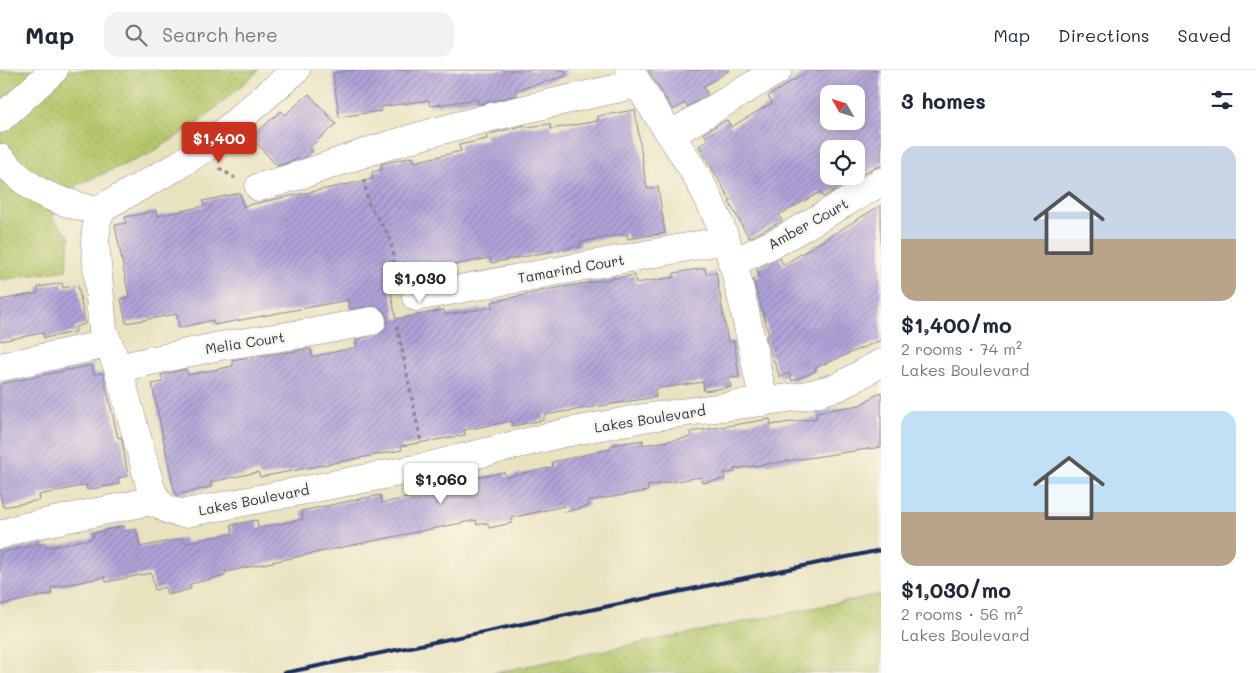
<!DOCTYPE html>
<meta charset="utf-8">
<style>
:root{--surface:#fff;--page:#f2f2f3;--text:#1f2937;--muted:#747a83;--line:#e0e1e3;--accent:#c8321e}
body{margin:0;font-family:Mali,sans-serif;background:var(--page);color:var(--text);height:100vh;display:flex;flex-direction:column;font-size:19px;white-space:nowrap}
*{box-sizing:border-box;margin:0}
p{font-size:16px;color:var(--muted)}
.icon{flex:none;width:28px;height:28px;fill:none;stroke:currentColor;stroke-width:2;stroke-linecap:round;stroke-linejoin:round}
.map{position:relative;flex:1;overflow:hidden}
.drawer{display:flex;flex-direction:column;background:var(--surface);width:375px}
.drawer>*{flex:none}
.needle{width:32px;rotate:309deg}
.buttons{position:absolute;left:820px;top:15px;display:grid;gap:10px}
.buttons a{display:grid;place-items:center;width:45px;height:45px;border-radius:10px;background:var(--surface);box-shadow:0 2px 12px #0003;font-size:25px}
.price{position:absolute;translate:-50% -42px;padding:0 11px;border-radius:5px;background:#fff;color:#222;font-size:16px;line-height:32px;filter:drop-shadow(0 1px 2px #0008)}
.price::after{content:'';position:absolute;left:50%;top:30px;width:15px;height:11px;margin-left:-8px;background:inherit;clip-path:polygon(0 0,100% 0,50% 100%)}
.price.selected{background:var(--accent);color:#fff}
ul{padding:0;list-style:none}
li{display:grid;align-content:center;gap:10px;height:265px;padding:0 20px}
li span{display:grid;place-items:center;height:155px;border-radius:15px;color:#555}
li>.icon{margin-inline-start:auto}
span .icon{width:90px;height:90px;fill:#fffc;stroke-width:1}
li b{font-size:21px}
h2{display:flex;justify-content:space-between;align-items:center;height:60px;padding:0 20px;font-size:21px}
header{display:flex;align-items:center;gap:30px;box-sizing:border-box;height:70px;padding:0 25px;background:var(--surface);border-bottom:1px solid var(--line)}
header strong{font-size:24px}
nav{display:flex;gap:28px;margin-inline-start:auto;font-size:18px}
.search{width:350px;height:45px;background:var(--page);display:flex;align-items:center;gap:12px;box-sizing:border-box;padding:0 18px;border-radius:15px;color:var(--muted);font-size:19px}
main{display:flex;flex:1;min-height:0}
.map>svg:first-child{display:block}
</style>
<header>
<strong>Map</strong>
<div class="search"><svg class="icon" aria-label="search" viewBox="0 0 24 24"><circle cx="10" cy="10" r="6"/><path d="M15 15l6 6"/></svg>Search here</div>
<nav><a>Map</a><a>Directions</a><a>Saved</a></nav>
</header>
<main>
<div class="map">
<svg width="881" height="603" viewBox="0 0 881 603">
<defs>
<pattern id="green-dots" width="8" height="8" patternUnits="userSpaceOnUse" patternTransform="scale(1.25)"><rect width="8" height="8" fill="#b4c669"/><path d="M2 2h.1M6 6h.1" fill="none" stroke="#9aaa5d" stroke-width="1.8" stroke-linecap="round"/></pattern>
<pattern id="building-hatch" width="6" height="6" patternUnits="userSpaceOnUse" patternTransform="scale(1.25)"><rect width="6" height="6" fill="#b1a3d9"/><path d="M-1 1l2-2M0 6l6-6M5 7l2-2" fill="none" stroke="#8f85b3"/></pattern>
</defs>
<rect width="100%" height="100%" fill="#fcf5e5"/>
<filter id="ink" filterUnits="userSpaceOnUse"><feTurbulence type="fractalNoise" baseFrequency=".02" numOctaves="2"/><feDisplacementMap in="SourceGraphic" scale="10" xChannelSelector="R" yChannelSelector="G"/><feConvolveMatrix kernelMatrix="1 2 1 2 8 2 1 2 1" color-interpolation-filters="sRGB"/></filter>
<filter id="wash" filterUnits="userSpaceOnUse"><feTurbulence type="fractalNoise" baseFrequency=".0096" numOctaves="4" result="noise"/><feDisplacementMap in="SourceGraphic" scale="20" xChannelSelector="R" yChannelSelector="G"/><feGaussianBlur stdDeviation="1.12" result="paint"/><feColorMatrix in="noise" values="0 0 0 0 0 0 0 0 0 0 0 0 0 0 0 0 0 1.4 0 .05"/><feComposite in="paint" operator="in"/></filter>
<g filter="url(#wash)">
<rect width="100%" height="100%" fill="#e9e2bf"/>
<!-- green -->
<path fill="url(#green-dots)" stroke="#687a64" d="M 0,0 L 259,0 L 198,53 L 149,84 L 76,115 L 52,148 L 70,167 L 66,200 L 0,210 Z
M 881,524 L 881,603 L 493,603 Z"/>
<g id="blocks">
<!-- building -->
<path fill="url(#building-hatch)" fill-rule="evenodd" d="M 357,0 L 565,0 L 566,6 L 516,20 L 517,25 L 478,34 L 477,29 L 430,36 L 429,30 L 381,37 L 381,41 L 339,47 L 333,3 Z
M 648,0 L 730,0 L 703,17 L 708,24 L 687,37 L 685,33 L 673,40 Z
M 810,0 L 881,0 L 881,96 L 873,98 L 823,127 L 820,122 L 779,145 L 782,151 L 749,168 L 729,132 L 731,131 L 699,76 L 708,70 L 704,63 L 727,50 L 731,57 L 772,33 L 768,26 ZM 829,24 L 856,24 L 856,51 L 829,51 ZM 829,79 L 856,79 L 856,106 L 829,106 Z
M 309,24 L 336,54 L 309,78 L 312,82 L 308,86 L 277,96 L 251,67 L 281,41 L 285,45 Z
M 635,40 L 646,114 L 648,119 L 658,117 L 665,163 L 628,169 L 627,164 L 580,172 L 580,176 L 491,193 L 490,188 L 443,197 L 444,203 L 389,213 L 396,249 L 444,240 L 445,245 L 493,237 L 492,232 L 551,219 L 635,205 L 636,213 L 674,207 L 674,203 L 705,198 L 706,204 L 716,202 L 728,272 L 734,271 L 739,307 L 729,308 L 731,317 L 704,321 L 703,312 L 655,319 L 656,327 L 544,345 L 544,350 L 513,356 L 512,351 L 464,360 L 465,365 L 401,376 L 402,380 L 260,407 L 258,402 L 211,412 L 212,417 L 175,425 L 152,314 L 163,312 L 161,305 L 186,299 L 188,305 L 233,296 L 232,290 L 309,279 L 311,279 L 312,287 L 357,277 L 356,270 L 383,262 L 387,256 L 387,248 L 383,240 L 377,236 L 350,239 L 348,230 L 214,255 L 213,250 L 179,258 L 177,244 L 126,253 L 121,229 L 129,227 L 115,155 L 126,153 L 125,147 L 156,141 L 157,146 L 181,141 L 204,136 L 203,131 L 240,123 L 243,136 L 373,109 L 372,102 L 382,100 L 381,94 L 413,87 L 414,92 L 461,81 L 459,75 L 487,69 L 486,65 L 525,55 L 526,57 L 550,54 L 551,59 L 598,51 L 598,46 Z
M 881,135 L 881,270 L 815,298 L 816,301 L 792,311 L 789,303 L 780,307 L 768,276 L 766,266 L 769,265 L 753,209 L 760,206 L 757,199 L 780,188 L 783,195 Z
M 62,213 L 63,218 L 78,215 L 85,254 L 75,257 L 76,262 L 44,268 L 43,263 L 0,271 L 0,230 L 38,223 L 38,217 Z
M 92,295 L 94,304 L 103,303 L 118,368 L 121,367 L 122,371 L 128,406 L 118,408 L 119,414 L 87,420 L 86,415 L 63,420 L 39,425 L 40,430 L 3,437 L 0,423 L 0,314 Z
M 881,322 L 881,377 L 734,399 L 735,402 L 724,403 L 725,409 L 702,413 L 701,407 L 647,416 L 648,421 L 588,431 L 589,436 L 565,442 L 564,436 L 511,448 L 512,453 L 489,458 L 487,453 L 477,455 L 476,450 L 353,475 L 225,502 L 225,506 L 190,514 L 191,519 L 167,525 L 165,517 L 155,520 L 151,503 L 106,512 L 105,507 L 51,518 L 52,524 L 0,535 L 0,483 L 45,473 L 46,478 L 70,473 L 93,468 L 92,463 L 124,456 L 125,461 L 136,459 L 140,477 L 184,468 L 185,473 L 233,463 L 231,455 L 257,450 L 258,458 L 303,449 L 301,441 L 380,425 L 382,433 L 427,424 L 425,416 L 451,410 L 451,413 L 504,402 L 506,407 L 553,397 L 552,392 L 611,379 L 611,375 L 643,370 L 643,375 L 691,367 L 690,362 L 770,349 L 771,355 L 817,348 L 816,342 L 860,335 Z"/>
</g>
</g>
<g filter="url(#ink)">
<use href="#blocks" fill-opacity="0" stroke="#82888e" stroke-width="1"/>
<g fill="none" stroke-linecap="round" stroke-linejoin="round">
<defs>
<path id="minor" d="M 296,0 L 209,75 L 176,97 L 105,136 L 97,149 L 95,173 L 103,260 L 118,298 L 151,419 C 159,436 167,443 186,443 L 425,397 L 564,363 L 643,348 L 803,326 L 838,317 L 881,293
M 630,0 C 655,46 689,86 711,134 C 740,195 749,267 764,332
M 0,49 L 54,0
M 672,64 L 778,0
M 0,88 C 36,127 51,128 100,142
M 259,117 C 304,106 346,88 390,75 C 471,50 555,32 638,14
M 732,193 L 779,171 L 881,112
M 416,227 L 726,170
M 0,297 L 107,274
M 118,298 L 220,276 L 314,262 L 372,251
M 0,465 L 20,458 L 156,430"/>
</defs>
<!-- minor casing -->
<use href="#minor" stroke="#82888e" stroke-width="29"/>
<!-- path -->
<path stroke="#82888e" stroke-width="3" stroke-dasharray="4 4" stroke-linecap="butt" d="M 219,98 L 235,108
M 364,109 L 368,133 L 389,166 L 393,181 L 396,210
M 397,256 L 421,372"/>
<!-- minor -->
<use href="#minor" stroke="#fff" stroke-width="28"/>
<!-- rail -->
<path stroke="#1b2f5e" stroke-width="4" d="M 284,603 L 881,480"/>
</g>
</g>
<g text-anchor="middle" stroke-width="4.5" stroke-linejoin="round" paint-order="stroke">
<!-- street labels -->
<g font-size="14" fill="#1b2f5e" stroke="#fcf5e5">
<text transform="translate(808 154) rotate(-29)" y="5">Amber Court</text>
<text transform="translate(571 199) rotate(-10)" y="5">Tamarind Court</text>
<text transform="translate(245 273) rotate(-9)" y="5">Melia Court</text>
<text transform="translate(650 349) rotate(-9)" y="5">Lakes Boulevard</text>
<text transform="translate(254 430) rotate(-11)" y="5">Lakes Boulevard</text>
</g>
</g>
</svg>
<div class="buttons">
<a><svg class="needle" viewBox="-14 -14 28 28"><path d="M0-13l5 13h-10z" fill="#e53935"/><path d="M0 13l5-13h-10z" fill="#747a83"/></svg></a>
<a><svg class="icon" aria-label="locate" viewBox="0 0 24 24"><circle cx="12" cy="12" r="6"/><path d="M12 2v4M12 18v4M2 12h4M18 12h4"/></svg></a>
</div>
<b class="price selected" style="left:219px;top:94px">$1,400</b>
<b class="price" style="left:420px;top:234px">$1,030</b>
<b class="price" style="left:441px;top:435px">$1,060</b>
</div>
<section class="drawer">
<h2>3 homes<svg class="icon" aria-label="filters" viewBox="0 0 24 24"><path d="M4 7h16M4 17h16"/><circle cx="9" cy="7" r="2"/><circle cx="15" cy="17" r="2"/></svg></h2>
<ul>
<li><span style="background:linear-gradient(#c9d6e8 60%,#b9a48a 0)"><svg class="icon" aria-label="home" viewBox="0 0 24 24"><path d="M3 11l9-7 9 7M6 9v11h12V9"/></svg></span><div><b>$1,400/mo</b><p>2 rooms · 74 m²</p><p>Lakes Boulevard</p></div></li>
<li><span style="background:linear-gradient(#bfe0f5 65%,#b9a48a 0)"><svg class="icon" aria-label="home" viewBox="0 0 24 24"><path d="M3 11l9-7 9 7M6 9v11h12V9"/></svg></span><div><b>$1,030/mo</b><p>2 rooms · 56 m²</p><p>Lakes Boulevard</p></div></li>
</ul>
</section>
</main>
